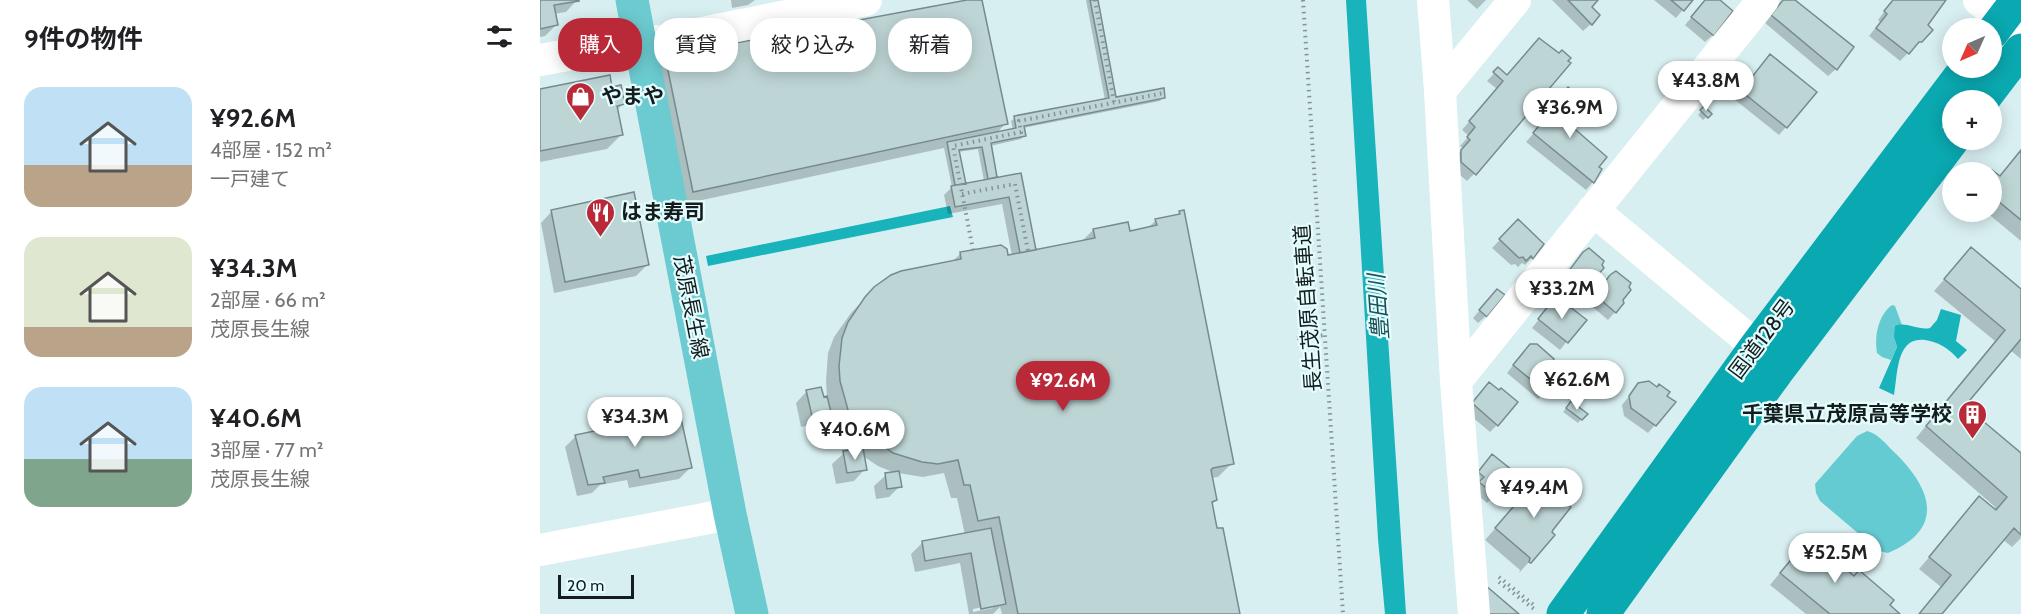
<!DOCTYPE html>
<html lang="ja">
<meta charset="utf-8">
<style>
:root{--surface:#fff;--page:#f2f2f2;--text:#202124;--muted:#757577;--accent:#ba2938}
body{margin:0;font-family:Cabin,"Noto Sans JP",sans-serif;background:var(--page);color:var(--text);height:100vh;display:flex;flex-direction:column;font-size:22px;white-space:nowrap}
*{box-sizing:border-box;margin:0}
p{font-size:20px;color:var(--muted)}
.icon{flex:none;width:33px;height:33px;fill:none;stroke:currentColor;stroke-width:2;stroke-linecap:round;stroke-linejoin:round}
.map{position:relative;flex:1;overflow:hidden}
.details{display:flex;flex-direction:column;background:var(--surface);width:540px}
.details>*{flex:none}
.guide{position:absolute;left:18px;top:18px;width:570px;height:54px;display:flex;gap:12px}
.needle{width:39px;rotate:225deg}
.tools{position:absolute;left:1402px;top:18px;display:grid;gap:12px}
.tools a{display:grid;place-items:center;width:60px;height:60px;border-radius:50%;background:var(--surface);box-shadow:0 3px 15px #0003;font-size:30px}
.scale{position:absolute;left:18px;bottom:15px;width:76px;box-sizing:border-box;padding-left:6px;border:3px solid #141d1d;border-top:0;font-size:16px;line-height:21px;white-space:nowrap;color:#141d1d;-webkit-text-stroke:4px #e5fdfe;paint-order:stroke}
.price{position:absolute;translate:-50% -51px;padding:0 14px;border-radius:21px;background:#fff;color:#222;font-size:20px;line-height:39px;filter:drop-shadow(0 2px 3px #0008)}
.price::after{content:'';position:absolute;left:50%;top:36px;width:18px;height:14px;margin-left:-9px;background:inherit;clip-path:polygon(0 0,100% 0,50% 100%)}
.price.selected{background:var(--accent);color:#fff}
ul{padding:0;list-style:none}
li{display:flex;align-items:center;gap:18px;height:150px;padding:0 24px}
li span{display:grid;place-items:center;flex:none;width:168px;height:120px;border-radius:18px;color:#555}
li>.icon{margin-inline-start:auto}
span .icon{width:72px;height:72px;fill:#fffc;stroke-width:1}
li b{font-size:26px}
h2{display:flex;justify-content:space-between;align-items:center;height:72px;padding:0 24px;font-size:26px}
.chip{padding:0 21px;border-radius:24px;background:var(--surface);box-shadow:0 3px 15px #0003;font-size:21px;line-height:54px}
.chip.selected{background:var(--accent);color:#fff}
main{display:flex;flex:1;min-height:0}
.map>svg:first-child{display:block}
</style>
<main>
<section class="details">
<h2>9件の物件<svg class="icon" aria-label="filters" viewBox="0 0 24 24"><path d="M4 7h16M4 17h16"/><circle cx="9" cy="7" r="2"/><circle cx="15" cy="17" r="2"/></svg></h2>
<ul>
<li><span style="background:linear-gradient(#bfe0f5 65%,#b9a48a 0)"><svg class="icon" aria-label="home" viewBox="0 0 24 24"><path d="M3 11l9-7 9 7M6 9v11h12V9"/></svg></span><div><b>¥92.6M</b><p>4部屋 · 152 m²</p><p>一戸建て</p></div></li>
<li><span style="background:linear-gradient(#dfe7d0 75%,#b9a48a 0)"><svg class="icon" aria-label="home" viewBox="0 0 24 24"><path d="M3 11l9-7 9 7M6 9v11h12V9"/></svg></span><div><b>¥34.3M</b><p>2部屋 · 66 m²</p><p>茂原長生線</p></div></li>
<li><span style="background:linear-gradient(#bfe0f5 60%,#7fa58c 0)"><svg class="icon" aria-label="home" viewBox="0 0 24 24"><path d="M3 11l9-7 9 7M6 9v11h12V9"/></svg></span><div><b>¥40.6M</b><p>3部屋 · 77 m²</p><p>茂原長生線</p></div></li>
</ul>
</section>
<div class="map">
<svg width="1481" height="614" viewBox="0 0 1481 614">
<rect width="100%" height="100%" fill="#d8eff1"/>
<!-- green -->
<path fill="#65cbd2" d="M 1352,305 L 1355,306 L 1362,325 L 1354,337 L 1357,347 L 1351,360 L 1342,357 L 1337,353 C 1334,337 1338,315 1352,305 Z
M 1327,431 C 1337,433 1346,444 1353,451 C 1390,486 1408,528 1348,553 L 1339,551 L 1280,501 L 1276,493 L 1275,484 L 1317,436 Z"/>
<!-- water -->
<path fill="#19b3bc" d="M 806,0 L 826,0 L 866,614 L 845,614 L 838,539 Z
M 410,206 L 413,217 L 168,266 L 166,256 Z
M 1401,309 L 1421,315 L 1416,341 L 1427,350 L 1418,359 C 1410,350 1402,344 1390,341 C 1356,332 1358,372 1354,395 L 1339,388 L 1357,347 L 1354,337 L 1355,326 C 1365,321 1379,331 1390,328 L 1397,320 Z"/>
<!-- shadow -->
<path fill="#0003" fill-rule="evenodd" d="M 0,0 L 37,0 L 26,12 L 14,14 L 16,25 L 5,36 L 0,37 Z
M 191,0 L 215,0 L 208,5 L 192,8 Z
M 435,0 L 440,0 L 466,123 L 456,134 L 473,130 L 471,121 L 475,118 L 565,100 L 546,0 L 557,0 L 575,98 L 623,97 L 620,101 L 483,128 L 484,136 L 481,139 L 450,146 L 456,177 L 452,180 L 480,175 L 491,252 L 541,242 L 553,230 L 588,233 L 608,228 L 616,220 L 637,216 L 640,212 L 692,463 L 678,477 L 671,478 L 676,500 L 671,505 L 698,614 L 462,614 L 460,607 L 453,614 L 429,614 L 420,563 L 375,572 L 371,554 L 383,542 L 425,535 L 417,498 L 411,498 L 404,473 L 383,477 L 358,473 L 360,486 L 349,497 L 336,499 L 334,486 L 346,475 L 355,473 L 338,466 L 323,456 L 325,469 L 314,481 L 296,484 L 292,464 L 304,453 L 315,451 L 295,424 L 291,411 L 278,423 L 261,427 L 256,403 L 267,391 L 283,399 L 287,398 L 286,381 L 288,353 L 294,337 L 311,313 L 335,288 L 412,262 L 421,253 L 472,256 L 462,204 L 408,214 L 404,195 L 412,187 L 404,148 L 139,205 L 111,71 L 126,57 ZM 438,149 L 444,181 L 424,185 L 418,152 ZM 453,605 L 453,608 L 433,612 L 433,609 Z
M 927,0 L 946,0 L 937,9 Z
M 1012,0 L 1056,0 L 1050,8 L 1051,24 L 1043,31 Z
M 1114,0 L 1151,0 L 1136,18 Z
M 1166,0 L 1178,0 L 1173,35 L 1165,42 L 1145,25 Z
M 1243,0 L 1252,0 L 1296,69 L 1288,76 L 1225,23 Z
M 1353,0 L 1404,0 L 1386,25 L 1391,30 L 1360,61 L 1329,36 L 1340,22 L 1338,20 Z
M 1223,64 L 1246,127 L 1239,135 L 1194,99 Z
M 958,69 L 967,77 L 935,173 L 927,181 L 914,170 L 914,159 L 923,148 L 920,146 L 929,136 L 922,130 L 957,89 L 947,81 Z
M 71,89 L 83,104 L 76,111 L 81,135 L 67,149 L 0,162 L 0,90 Z
M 1020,97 L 1019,118 L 1060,169 L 1053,182 L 1046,190 L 986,142 L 1006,119 L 1004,117 Z
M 1164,108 L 1170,114 L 1163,120 L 1158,115 Z
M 1481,150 L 1481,241 L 1446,212 L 1452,212 L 1452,172 L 1459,177 Z
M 12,211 L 107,265 L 96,276 L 14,293 L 1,223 Z
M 978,221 L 992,258 L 985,265 L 982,263 L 978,267 L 975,264 L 971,265 L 952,248 Z
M 1431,249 L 1481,291 L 1481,359 L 1470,350 L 1423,406 L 1481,455 L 1481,538 L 1472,547 L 1462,539 L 1400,614 L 1379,614 L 1401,587 L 1379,569 L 1440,498 L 1454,510 L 1455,507 L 1376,438 L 1455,341 L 1394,291 Z
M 1043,253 L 1056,281 L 1041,297 L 1021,280 Z
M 1071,276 L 1081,300 L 1075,312 L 1068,320 L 1048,303 Z
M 950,298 L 946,316 L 938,323 L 933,318 Z
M 1016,298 L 1044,320 L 1020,350 L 992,328 Z
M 982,354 L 1006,392 L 998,399 L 967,373 Z
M 1099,384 L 1115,425 L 1108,433 L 1084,416 L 1082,405 Z
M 941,392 L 959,392 L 957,425 L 950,432 L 925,411 Z
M 1031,402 L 1046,414 L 1038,423 L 1023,412 Z
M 77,414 L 99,424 L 150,468 L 139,479 L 89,488 L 87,480 L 60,485 L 52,493 L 37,496 L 25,447 L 36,436 L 67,430 L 66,425 Z
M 945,464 L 971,499 L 963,506 L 953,497 L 947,503 L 933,491 L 932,480 Z
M 987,492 L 1013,535 L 979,573 L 980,570 L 945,540 Z
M 1258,551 L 1348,606 L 1357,614 L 1266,614 L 1230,585 Z"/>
<!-- building -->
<path fill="#bed5d6" stroke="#768b8d" stroke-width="1.5" d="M 0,0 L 39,0 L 39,1 L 14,5 L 18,25 L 0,29 Z
M 427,0 L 442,0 L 468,124 L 153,192 L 125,56 Z
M 550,0 L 558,0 L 576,97 L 624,88 L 625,98 L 484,126 L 486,136 L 451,143 L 457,177 L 448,179 L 442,147 L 419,150 L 426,184 L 415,185 L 407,142 L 476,128 L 474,116 L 569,98 Z
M 1028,0 L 1058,0 L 1052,7 L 1060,15 L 1052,25 Z
M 1131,0 L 1153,0 L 1144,11 Z
M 1165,0 L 1180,0 L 1193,11 L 1174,36 L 1151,17 Z
M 1243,0 L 1255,0 L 1314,47 L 1297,70 L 1231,15 Z
M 1353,0 L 1406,0 L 1388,25 L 1393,30 L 1382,42 L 1379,42 L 1369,54 L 1336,28 L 1347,14 L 1344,11 Z
M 999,38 L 1019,53 L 1022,50 L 1031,58 L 1028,61 L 1031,63 L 936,175 L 921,162 L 921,150 L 930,140 L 927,137 L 935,127 L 929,121 L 963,81 L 953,72 L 958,67 L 967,75 Z
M 1230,54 L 1277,92 L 1247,128 L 1201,91 Z
M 70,75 L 72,87 L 81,85 L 85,104 L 77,106 L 83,135 L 0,151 L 0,89 Z
M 1028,87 L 1038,97 L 1021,117 L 1067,157 L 1059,167 L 1062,169 L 1054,183 L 993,133 L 1012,110 L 1010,109 Z
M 1164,106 L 1172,114 L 1168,118 L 1160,110 Z
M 1481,150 L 1481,220 L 1452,196 L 1452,172 L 1450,172 L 1452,170 L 1460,176 Z
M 481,173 L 496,250 L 480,253 L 469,197 L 415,207 L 411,186 Z
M 94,192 L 109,265 L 25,282 L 11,210 Z
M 644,210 L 694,464 L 673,468 L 671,470 L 677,500 L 672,502 L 677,528 L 683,528 L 700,614 L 478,614 L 459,517 L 438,521 L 430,485 L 424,485 L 418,460 L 398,464 L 382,462 L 353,453 L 328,435 L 308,410 L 300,381 L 299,366 L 302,338 L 308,322 L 325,297 L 334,287 L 351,275 L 361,271 L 421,259 L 420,252 L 461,245 L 467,249 L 468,255 L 555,238 L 553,229 L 588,222 L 590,231 L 617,225 L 615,219 L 640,214 L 639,211 Z
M 978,219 L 1004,244 L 993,259 L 991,256 L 986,261 L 983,257 L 979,258 L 959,239 Z
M 1431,247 L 1481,289 L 1481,339 L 1425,406 L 1481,453 L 1481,535 L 1474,528 L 1402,614 L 1379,614 L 1411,575 L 1389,557 L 1439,496 L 1456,510 L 1467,497 L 1386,426 L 1465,330 L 1404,279 Z
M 1049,248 L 1064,261 L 1062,265 L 1064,268 L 1056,277 L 1058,281 L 1050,290 L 1028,272 L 1043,252 Z
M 1076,271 L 1091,283 L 1089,287 L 1091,290 L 1083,300 L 1084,303 L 1076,313 L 1055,295 L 1070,275 Z
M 957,289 L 965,295 L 947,317 L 939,310 Z
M 1016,296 L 1047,320 L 1028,343 L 998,319 Z
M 990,344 L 997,344 L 1014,359 L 1012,362 L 1025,372 L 1007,393 L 973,365 Z
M 1109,381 L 1117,387 L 1119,384 L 1130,392 L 1127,396 L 1136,402 L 1116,426 L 1091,408 L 1089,396 L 1098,383 Z
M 949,382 L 959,390 L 961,388 L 978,402 L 958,426 L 932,403 Z
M 281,387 L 284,397 L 287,396 L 291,412 L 272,416 L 266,390 Z
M 1031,401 L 1048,414 L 1042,420 L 1026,408 Z
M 97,409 L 100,422 L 140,414 L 152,468 L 100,478 L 98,470 L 63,477 L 65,483 L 48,485 L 35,435 L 79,426 L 76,413 Z
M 323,448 L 327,470 L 307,473 L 303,451 Z
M 952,454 L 987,482 L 972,500 L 961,490 L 956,496 L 939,482 L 944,477 L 938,472 Z
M 359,471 L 362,487 L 347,489 L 345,473 Z
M 998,478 L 1031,507 L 1013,530 L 1012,532 L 1015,535 L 991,563 L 989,562 L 990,558 L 955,528 Z
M 451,528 L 466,604 L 441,609 L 431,553 L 385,561 L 382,541 Z
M 1269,538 L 1314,576 L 1319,570 L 1354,600 L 1350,605 L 1360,614 L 1290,614 L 1240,573 Z
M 945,585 L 979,614 L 945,614 Z"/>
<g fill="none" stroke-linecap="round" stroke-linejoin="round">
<!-- path -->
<path stroke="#829394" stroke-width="4" stroke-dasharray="1.5 4.5" stroke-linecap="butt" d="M 555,0 L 574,102
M 763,0 L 803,614
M 422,194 L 475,184 L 488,251
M 433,250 L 413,146 L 481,132 L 479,121 L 624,93
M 757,338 L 785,335
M 959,577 L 995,606
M 959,582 L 994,609"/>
<!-- minor -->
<path stroke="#fff" stroke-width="32" d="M 893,0 L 900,91 L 916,381 L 934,614
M 1439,0 L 1463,19 L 1481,24
M 0,60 L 100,42 L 122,41 L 326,0
M 900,91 L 975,0
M 1053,210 L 1216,346
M 916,381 L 1223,0
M 0,550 L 190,514"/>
<!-- major -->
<path stroke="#6ccbd0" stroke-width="33" d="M 92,0 L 190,514 L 212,614"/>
<!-- highway -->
<path stroke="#0aa8b0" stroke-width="33" d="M 1452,33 L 1477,0
M 1443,100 L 1481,50
M 1023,614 L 1216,346 L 1426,68
M 1063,614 L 1237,372 L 1413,140"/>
</g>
<!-- icons -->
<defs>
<symbol id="shop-pin" viewBox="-11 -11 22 30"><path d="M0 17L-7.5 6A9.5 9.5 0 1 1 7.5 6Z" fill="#ba2938" stroke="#e5fdfe"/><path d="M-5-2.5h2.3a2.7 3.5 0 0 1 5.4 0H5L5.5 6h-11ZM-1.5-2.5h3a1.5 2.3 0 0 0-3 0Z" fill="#fff"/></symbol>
<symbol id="restaurant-pin" viewBox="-11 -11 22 30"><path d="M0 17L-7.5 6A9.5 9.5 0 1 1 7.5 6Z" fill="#ba2938" stroke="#e5fdfe"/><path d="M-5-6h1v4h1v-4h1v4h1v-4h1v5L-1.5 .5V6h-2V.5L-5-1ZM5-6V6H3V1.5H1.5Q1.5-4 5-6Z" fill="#fff"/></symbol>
<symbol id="building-pin" viewBox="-11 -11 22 30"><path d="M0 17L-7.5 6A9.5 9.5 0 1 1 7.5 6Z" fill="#ba2938" stroke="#e5fdfe"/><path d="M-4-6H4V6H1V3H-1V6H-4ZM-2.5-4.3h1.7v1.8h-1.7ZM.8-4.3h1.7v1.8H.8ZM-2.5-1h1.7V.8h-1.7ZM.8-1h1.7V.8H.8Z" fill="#fff"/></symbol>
</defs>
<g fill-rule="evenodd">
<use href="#shop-pin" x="24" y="80" width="33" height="45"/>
<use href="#restaurant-pin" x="44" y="196" width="33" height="45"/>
<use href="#building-pin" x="1416" y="398" width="33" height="45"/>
</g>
<g text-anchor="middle" stroke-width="4.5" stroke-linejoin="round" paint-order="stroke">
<!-- poi labels -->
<g font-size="21" font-weight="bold" fill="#141d1d" stroke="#e5fdfe" text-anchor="start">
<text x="61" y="103">やまや</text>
<text x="81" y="219">はま寿司</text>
<text x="1412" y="421" text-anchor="end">千葉県立茂原高等学校</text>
</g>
<!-- street labels -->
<g font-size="21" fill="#141d1d" stroke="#e5fdfe">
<text transform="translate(151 307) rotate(79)" y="7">茂原長生線</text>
<text transform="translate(768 308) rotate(-94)" y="7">長生茂原自転車道</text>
<text transform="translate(1222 339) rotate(-53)" y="7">国道128号</text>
</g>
<!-- water labels -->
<g font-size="22" font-style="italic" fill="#195256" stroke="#e5fdfe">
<text transform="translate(838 307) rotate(-94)" y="8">豊田川</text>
</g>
</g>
</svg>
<div class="tools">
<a><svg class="needle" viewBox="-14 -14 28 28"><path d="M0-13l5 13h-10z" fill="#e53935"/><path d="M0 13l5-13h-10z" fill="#757577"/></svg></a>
<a>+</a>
<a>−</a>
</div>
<div class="scale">20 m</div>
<b class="price" style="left:1166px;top:112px">¥43.8M</b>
<b class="price" style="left:1030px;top:139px">¥36.9M</b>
<b class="price" style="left:1022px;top:320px">¥33.2M</b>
<b class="price" style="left:1037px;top:411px">¥62.6M</b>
<b class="price selected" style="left:523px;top:412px">¥92.6M</b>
<b class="price" style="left:95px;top:448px">¥34.3M</b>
<b class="price" style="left:315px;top:461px">¥40.6M</b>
<b class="price" style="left:994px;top:519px">¥49.4M</b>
<b class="price" style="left:1295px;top:584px">¥52.5M</b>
<div class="guide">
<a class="chip selected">購入</a>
<a class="chip">賃貸</a>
<a class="chip">絞り込み</a>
<a class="chip">新着</a>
</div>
</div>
</main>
